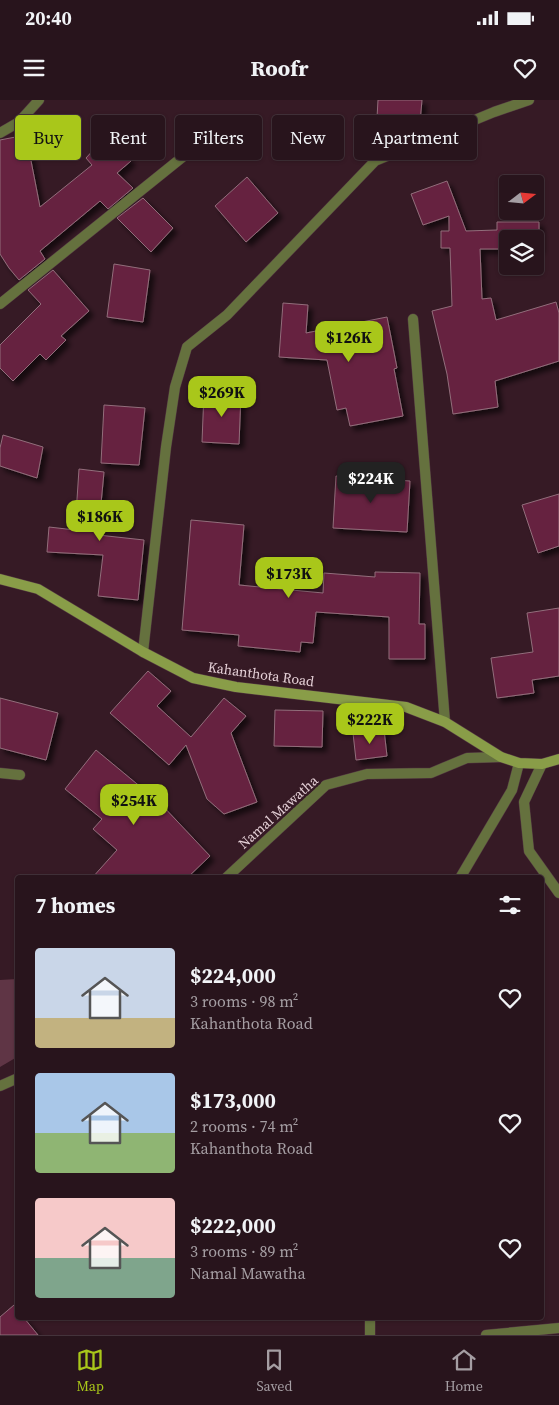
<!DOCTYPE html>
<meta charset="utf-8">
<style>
:root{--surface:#28141c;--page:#301d25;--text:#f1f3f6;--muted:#a59ea3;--line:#44333b;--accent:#a9c71a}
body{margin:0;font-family:"Source Serif 4",serif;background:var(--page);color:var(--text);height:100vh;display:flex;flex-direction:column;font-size:19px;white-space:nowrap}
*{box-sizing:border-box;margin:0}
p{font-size:16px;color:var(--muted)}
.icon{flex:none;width:28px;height:28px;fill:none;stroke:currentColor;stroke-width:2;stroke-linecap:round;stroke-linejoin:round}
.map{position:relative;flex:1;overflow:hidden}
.sheet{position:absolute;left:15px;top:775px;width:529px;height:445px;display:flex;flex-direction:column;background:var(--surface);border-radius:5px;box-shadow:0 1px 4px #0004,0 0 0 1px var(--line)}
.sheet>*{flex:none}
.banner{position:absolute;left:15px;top:15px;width:530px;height:45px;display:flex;gap:10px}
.needle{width:32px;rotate:74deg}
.fabs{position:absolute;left:499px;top:75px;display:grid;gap:10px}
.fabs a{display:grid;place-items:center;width:45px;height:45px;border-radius:5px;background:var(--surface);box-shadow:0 1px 4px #0004,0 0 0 1px var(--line);font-size:25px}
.price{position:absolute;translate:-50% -42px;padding:0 11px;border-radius:10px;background:var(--accent);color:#111;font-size:16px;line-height:32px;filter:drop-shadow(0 1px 2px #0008)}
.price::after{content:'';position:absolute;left:50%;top:30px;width:15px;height:11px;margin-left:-8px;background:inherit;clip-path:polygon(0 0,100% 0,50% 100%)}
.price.current{background:#222;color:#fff}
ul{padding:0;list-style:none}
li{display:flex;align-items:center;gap:15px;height:125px;padding:0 20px}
li span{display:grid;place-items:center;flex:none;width:140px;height:100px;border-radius:5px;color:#555}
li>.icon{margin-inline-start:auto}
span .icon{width:60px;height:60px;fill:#fffc;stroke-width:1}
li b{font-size:21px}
h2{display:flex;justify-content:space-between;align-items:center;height:60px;padding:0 20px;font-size:21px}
.chip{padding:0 18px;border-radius:5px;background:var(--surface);box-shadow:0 1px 4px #0004,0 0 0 1px var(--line);font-size:18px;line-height:45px}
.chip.current{background:var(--accent);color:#111}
.status{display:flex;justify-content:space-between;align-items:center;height:35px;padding:0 25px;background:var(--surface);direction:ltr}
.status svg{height:14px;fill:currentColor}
header{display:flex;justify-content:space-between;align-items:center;height:65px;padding:0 20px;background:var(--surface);font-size:22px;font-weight:700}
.menu{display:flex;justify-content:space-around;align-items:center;height:70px;border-top:1px solid var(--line);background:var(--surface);font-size:14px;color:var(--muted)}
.menu a{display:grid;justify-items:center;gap:2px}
.menu .current{color:var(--accent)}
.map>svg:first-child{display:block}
</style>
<div class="status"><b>20:40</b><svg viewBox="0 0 49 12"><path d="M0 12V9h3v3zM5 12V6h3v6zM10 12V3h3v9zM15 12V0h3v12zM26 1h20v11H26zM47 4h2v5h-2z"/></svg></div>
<header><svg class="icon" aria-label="menu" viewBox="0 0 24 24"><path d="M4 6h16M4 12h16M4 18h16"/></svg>Roofr<svg class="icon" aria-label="heart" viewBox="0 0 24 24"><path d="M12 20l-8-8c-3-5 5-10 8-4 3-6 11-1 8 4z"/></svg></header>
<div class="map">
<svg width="559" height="1235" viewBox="0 0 559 1235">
<defs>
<filter id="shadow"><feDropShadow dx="4.5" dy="4.5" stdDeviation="2.5" flood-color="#0009"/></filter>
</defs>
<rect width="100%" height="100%" fill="#361a25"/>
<!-- green -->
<path fill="#5f3545" d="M 17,879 L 17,957 L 0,967 L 0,880 Z"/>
<!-- building -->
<path fill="#662040" stroke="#926e7b" filter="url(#shadow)" d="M 378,0 L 422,0 L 420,22 L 377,18 Z
M 26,35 L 40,107 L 92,65 L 86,58 L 107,35 L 131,61 L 117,73 L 133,88 L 108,109 L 100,101 L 40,151 L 45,159 L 19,180 L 9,168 L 0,154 L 0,40 Z
M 247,77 L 278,113 L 246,142 L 215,106 Z
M 447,81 L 466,131 L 497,130 L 497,122 L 539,122 L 539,149 L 535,149 L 535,139 L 508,139 L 508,149 L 480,149 L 482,199 L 491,198 L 496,220 L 556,202 L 559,213 L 559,261 L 495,281 L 498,307 L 453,314 L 447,274 L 432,211 L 452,206 L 450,148 L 441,148 L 441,131 L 449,131 L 449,116 L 423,125 L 411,94 Z
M 143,98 L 173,128 L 151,152 L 117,118 Z
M 114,164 L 150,170 L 143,222 L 107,217 Z
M 53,170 L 89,211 L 61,236 L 66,240 L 46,260 L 40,254 L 13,281 L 0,268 L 0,245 L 41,204 L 28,190 Z
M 283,203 L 308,205 L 306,233 L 387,217 L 397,268 L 394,269 L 403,316 L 350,326 L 346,308 L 337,310 L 327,260 L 279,257 Z
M 204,292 L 241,293 L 239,344 L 202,342 Z
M 104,305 L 145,308 L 139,365 L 101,363 Z
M 3,335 L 43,347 L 37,378 L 0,366 L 0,348 Z
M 79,369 L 104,372 L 98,435 L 144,440 L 138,500 L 98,496 L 103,455 L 47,452 L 49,427 L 75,430 Z
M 336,376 L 410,381 L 407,432 L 333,428 Z
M 559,394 L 559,446 L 538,453 L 522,405 Z
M 191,420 L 244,425 L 239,485 L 323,493 L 324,473 L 375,477 L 375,472 L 420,473 L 419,524 L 425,524 L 425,559 L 389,559 L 389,517 L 316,512 L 313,543 L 301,542 L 300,552 L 238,546 L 239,535 L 182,530 Z
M 559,508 L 559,576 L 532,580 L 534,593 L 497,598 L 491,558 L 533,552 L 527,513 Z
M 148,571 L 171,591 L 157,606 L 191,637 L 224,598 L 246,616 L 231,633 L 257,702 L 224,714 L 207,699 L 186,645 L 169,665 L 110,613 Z
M 0,598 L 58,613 L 46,660 L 0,648 Z
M 275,610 L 323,611 L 322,647 L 274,646 Z
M 384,630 L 387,656 L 356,660 L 353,633 Z
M 96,650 L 160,703 L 210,756 L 187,778 L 92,778 L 117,750 L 93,729 L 102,719 L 65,689 Z
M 14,1205 L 18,1209 L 18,1218 L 24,1218 L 38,1235 L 0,1235 L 0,1217 Z"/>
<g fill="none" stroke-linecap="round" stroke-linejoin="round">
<defs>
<path id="street" d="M 0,33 L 19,22 L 39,0
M 0,204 L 190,51
M 413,219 L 445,622
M 143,552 L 166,347 L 175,287 L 187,247 L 227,215 L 375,61 L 494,12 L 529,0
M 542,664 L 524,702 L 529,751 L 559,793
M 0,673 L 20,675
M 226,778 L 326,685 L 367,674 L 431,673 L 467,658 L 501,657
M 460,778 L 512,690 L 519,663
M 0,986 L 18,978
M 370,1235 L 370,1218
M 486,1235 L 559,1228"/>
<path id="secondary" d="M 0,479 L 38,489 L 143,552 L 193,578 L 236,587 L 406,607 L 445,622 L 501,657 L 519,663 L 542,664 L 559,659"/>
</defs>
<!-- street casing -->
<use href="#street" stroke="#523741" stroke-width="11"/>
<!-- secondary casing -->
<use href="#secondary" stroke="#523741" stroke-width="11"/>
<!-- street -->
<use href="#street" stroke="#65713e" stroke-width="10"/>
<!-- secondary -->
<use href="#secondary" stroke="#899d48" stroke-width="10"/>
</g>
<g text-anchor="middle" stroke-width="5" stroke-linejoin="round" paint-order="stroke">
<!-- street labels -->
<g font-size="14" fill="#e5d0d7" stroke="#361a25">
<text transform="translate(261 574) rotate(8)" y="5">Kahanthota Road</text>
<text transform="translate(278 712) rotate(-42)" y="5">Namal Mawatha</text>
</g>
</g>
</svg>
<div class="fabs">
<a><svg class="needle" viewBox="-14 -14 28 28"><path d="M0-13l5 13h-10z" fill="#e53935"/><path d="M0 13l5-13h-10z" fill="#a59ea3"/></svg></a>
<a><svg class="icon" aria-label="layers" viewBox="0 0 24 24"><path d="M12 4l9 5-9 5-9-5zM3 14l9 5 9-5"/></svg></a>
</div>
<b class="price" style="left:349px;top:263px">$126K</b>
<b class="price" style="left:222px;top:318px">$269K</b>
<b class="price current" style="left:371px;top:404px">$224K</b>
<b class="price" style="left:100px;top:442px">$186K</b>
<b class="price" style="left:289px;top:499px">$173K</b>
<b class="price" style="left:370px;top:645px">$222K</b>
<b class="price" style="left:134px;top:726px">$254K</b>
<div class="banner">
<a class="chip current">Buy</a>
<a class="chip">Rent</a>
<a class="chip">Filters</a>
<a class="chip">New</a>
<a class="chip">Apartment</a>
</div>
<section class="sheet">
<h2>7 homes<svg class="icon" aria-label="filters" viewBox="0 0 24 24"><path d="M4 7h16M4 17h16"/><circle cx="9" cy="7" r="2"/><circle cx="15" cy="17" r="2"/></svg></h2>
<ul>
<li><span style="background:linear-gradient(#c9d6e8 70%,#c2b280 0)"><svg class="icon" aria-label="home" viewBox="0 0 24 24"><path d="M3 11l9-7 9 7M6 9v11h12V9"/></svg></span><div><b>$224,000</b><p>3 rooms · 98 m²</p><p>Kahanthota Road</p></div><svg class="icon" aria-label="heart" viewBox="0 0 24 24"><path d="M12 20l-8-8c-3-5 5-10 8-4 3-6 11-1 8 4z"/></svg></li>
<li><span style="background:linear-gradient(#a9c7e8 60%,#8fb573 0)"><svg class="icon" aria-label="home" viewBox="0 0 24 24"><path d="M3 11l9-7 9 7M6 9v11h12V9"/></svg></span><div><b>$173,000</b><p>2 rooms · 74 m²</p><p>Kahanthota Road</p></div><svg class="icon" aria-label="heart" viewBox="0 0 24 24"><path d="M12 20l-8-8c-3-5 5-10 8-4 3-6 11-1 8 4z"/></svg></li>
<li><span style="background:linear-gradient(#f6c9c9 60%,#7fa58c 0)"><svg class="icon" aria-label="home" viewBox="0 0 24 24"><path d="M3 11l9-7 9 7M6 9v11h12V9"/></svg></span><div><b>$222,000</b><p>3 rooms · 89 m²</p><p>Namal Mawatha</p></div><svg class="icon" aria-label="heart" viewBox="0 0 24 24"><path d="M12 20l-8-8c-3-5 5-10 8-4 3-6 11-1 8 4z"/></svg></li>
</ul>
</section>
</div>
<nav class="menu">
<a class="current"><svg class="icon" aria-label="map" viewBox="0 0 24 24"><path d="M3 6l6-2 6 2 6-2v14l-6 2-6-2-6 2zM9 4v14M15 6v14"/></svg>Map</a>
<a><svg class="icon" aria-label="saved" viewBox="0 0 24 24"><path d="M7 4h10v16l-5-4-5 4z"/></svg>Saved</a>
<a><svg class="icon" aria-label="home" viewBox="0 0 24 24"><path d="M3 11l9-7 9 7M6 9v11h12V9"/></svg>Home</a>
</nav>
